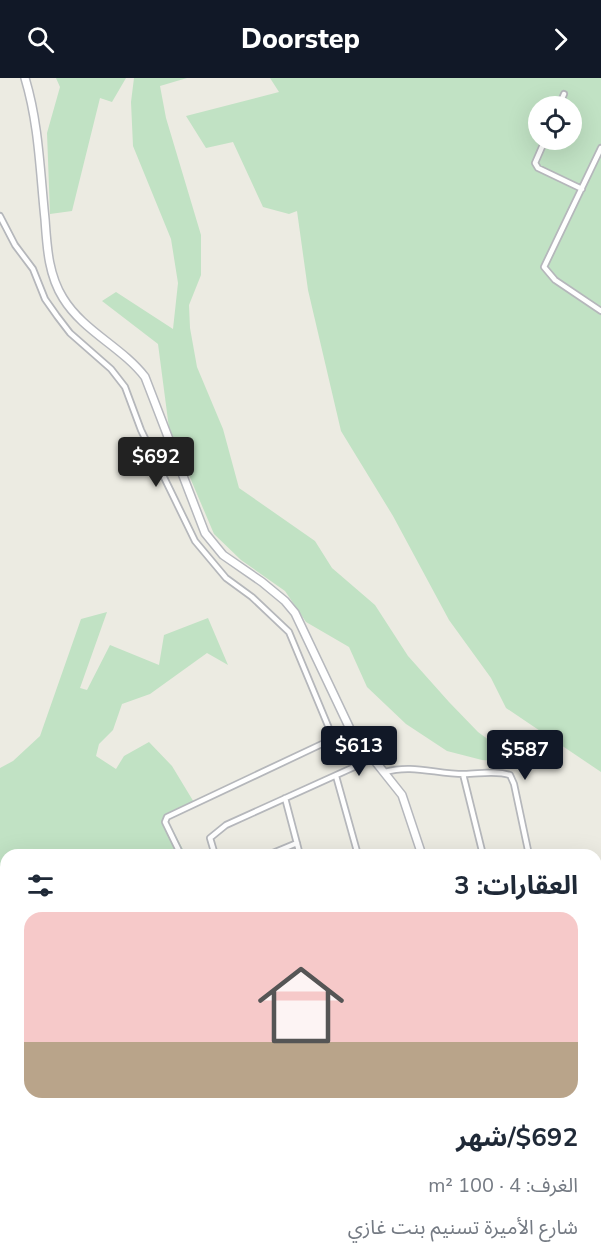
<!DOCTYPE html>
<html lang="ar">
<meta charset="utf-8">
<style>
:root{--surface:#fff;--page:#f6f6f7;--text:#1f2937;--muted:#747a83;--accent:#111827}
body{margin:0;font-family:"Nunito Sans","Noto Sans Arabic",sans-serif;background:var(--page);color:var(--text);direction:rtl;height:100vh;display:flex;flex-direction:column;font-size:22px;white-space:nowrap}
*{box-sizing:border-box;margin:0}
p{font-size:20px;color:var(--muted)}
.icon{flex:none;width:33px;height:33px;fill:none;stroke:currentColor;stroke-width:2;stroke-linecap:round;stroke-linejoin:round}
.map{position:relative;flex:1;overflow:hidden;direction:ltr}
.drawer{position:absolute;left:0px;top:771px;width:602px;height:402px;display:flex;flex-direction:column;background:var(--surface);border-radius:18px 18px 0 0;box-shadow:0 6px 24px #0002;direction:rtl}
.drawer>*{flex:none}
.fabs{position:absolute;left:528px;top:18px;display:grid;gap:12px}
.fabs a{display:grid;place-items:center;width:54px;height:54px;border-radius:50%;background:var(--surface);box-shadow:0 6px 24px #0002;font-size:30px}
.price{position:absolute;translate:-50% -51px;padding:0 14px;border-radius:6px;background:var(--accent);color:#fff;font-size:20px;line-height:39px;filter:drop-shadow(0 2px 3px #0008)}
.price::after{content:'';position:absolute;left:50%;top:36px;width:18px;height:14px;margin-left:-9px;background:inherit;clip-path:polygon(0 0,100% 0,50% 100%)}
.price.on{background:#222;color:#fff}
ul{padding:0;list-style:none}
li{display:grid;align-content:center;gap:12px;height:318px;padding:0 24px}
li span{display:grid;place-items:center;height:186px;border-radius:18px;color:#555}
li>.icon{margin-inline-start:auto}
span .icon{width:108px;height:108px;fill:#fffc;stroke-width:1}
li b{font-size:26px}
h2{display:flex;justify-content:space-between;align-items:center;height:72px;padding:0 24px;font-size:26px}
header{display:flex;justify-content:space-between;align-items:center;height:78px;padding:0 24px;background:var(--accent);color:#fff;font-size:27px;font-weight:800}
.map>svg:first-child{display:block}
</style>
<header><svg class="icon" aria-label="forward" viewBox="0 0 24 24"><path d="M9 5l7 7-7 7"/></svg>Doorstep<svg class="icon" aria-label="search" viewBox="0 0 24 24"><circle cx="10" cy="10" r="6"/><path d="M15 15l6 6"/></svg></header>
<div class="map">
<svg width="601" height="1173" viewBox="0 0 601 1173">
<rect width="100%" height="100%" fill="#ecebe2"/>
<!-- green -->
<path fill="#c1e2c4" fill-rule="evenodd" d="M 56,0 L 126,0 L 112,24 L 100,20 L 72,133 L 50,136 L 47,55 L 60,9 Z
M 134,0 L 187,0 L 160,8 L 166,40 L 201,157 L 201,197 L 189,227 L 190,250 L 197,289 L 223,351 L 239,410 L 315,463 L 332,490 L 375,527 L 408,578 L 449,624 L 478,654 L 520,685 L 482,682 L 447,673 L 406,646 L 367,609 L 349,569 L 306,544 L 285,513 L 241,482 L 214,456 L 169,350 L 158,266 L 102,223 L 116,214 L 173,251 L 178,205 L 171,161 L 133,68 L 131,24 Z
M 270,0 L 601,0 L 601,694 L 506,630 L 491,600 L 449,542 L 393,438 L 341,353 L 308,212 L 297,133 L 289,136 L 263,129 L 233,64 L 206,70 L 186,38 L 279,14 ZM 538,28 L 572,28 L 572,62 L 538,62 Z
M 107,534 L 80,610 L 87,612 L 110,567 L 159,587 L 164,557 L 208,540 L 228,587 L 207,575 L 150,616 L 122,626 L 113,652 L 99,666 L 96,678 L 116,691 L 124,678 L 149,664 L 172,688 L 195,726 L 165,737 L 186,777 L 6,777 L 6,905 L 0,903 L 0,690 L 13,683 L 40,658 L 81,541 Z"/>
<g fill="none" stroke-linecap="round" stroke-linejoin="round">
<defs>
<path id="street" d="M 559,28 L 564,16
M 545,62 L 535,85 L 538,90 L 582,111
M 601,70 L 544,189 L 555,202 L 601,233
M 0,138 L 15,167 L 33,191 L 45,221 L 57,238 L 70,255 L 111,291 L 125,309 L 141,352 L 195,463 L 226,500 L 252,519 L 289,554 L 331,655 L 330,660 L 324,665 L 167,739 L 165,744 L 181,777
M 385,694 C 412,686 436,696 464,696 C 479,696 495,692 510,697 L 514,706 L 529,777
M 463,696 L 483,777
M 336,698 L 358,777
M 285,720 L 300,777
M 215,777 L 210,760 L 226,747 L 374,680
M 268,777 L 297,765
M 596,857 L 601,859
M 0,903 L 6,906
M 596,969 L 601,958
M 596,1010 L 601,1012
M 596,1067 L 601,1069
M 596,1121 L 601,1123
M 596,1143 L 601,1145
M 0,1156 L 6,1162
M 11,1167 L 17,1173
M 159,1167 L 159,1173
M 212,1167 L 214,1173
M 467,1167 L 474,1173
M 218,1173 L 219,1167
M 275,1173 L 275,1167
M 334,1173 L 335,1167
M 528,1173 L 528,1167"/>
<path id="secondary" d="M 25,0 C 39,46 40,94 45,141 C 47,168 48,196 63,220 C 83,253 122,269 145,299 L 205,455 L 223,477 L 262,504 L 285,523 L 295,535 L 351,653 L 402,717 L 422,777
M 391,1173 L 391,1167"/>
<path id="primary" d="M 596,801 L 601,792
M 596,814 L 601,804
M 451,1173 L 451,1167
M 458,1173 L 459,1167"/>
</defs>
<!-- street casing -->
<use href="#street" stroke="#b5b7bb" stroke-width="8"/>
<!-- secondary casing -->
<use href="#secondary" stroke="#b6b8bd" stroke-width="10"/>
<!-- primary casing -->
<use href="#primary" stroke="#e4cb63" stroke-width="10"/>
<!-- street -->
<use href="#street" stroke="#fff" stroke-width="4.5"/>
<!-- secondary -->
<use href="#secondary" stroke="#fff" stroke-width="7"/>
<!-- primary -->
<use href="#primary" stroke="#f7f2ac" stroke-width="8"/>
</g>
</svg>
<div class="fabs">
<a><svg class="icon" aria-label="locate" viewBox="0 0 24 24"><circle cx="12" cy="12" r="6"/><path d="M12 2v4M12 18v4M2 12h4M18 12h4"/></svg></a>
</div>
<b class="price on" style="left:156px;top:410px">$692</b>
<b class="price" style="left:359px;top:699px">$613</b>
<b class="price" style="left:525px;top:703px">$587</b>
<section class="drawer">
<h2>العقارات: 3<svg class="icon" aria-label="filters" viewBox="0 0 24 24"><path d="M4 7h16M4 17h16"/><circle cx="9" cy="7" r="2"/><circle cx="15" cy="17" r="2"/></svg></h2>
<ul>
<li><span style="background:linear-gradient(#f6c9c9 70%,#b9a48a 0)"><svg class="icon" aria-label="home" viewBox="0 0 24 24"><path d="M3 11l9-7 9 7M6 9v11h12V9"/></svg></span><div><b>$692/شهر</b><p>الغرف: 4 · 100 m²</p><p>شارع الأميرة تسنيم بنت غازي</p></div></li>
</ul>
</section>
</div>
